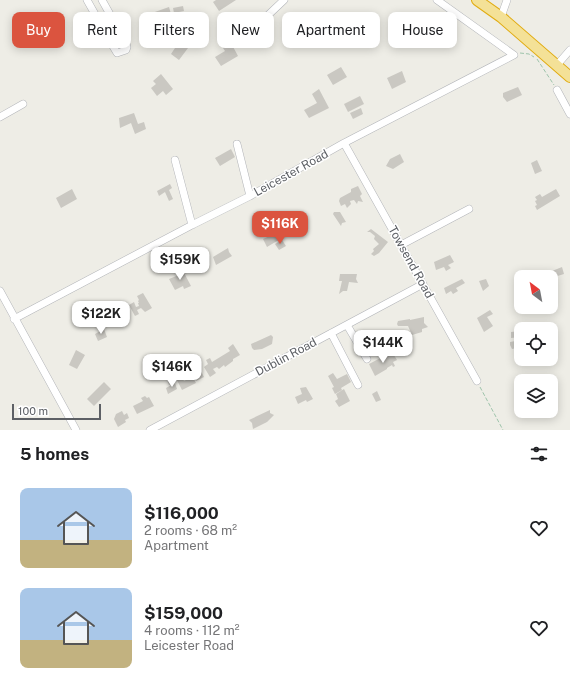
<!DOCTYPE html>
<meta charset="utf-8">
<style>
:root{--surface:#fff;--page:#f2f2f2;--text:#202124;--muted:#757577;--accent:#db543f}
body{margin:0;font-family:"Public Sans",sans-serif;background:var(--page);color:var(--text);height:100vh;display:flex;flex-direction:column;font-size:15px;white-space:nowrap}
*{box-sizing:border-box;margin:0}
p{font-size:13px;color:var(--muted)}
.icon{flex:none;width:22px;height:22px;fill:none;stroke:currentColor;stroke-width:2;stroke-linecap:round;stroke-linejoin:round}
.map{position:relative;height:430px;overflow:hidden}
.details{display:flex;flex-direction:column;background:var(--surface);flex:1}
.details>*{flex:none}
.banner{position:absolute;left:12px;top:12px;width:546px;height:36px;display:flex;gap:8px}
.needle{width:26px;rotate:328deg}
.tools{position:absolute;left:514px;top:270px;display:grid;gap:8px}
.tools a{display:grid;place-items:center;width:44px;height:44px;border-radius:8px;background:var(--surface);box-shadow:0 2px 10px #0003;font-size:20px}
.scale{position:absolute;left:12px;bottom:10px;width:89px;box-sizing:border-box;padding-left:4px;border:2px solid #5d6065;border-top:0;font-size:11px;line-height:14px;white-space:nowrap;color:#5d6065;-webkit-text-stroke:3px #fff;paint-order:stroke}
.price{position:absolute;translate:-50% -34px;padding:0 9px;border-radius:8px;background:#fff;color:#222;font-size:13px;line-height:26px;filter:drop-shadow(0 1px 2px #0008)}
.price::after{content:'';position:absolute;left:50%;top:24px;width:12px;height:9px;margin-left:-6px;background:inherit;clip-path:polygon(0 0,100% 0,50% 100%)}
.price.selected{background:var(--accent);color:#fff}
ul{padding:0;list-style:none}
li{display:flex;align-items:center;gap:12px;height:100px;padding:0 20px}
li span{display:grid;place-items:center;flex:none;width:112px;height:80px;border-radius:8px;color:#555}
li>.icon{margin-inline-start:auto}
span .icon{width:48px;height:48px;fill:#fffc;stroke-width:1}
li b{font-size:17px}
h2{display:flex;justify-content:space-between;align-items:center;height:48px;padding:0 20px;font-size:17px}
.tag{padding:0 14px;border-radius:8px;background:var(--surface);box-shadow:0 2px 10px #0003;font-size:14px;line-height:36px}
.tag.selected{background:var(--accent);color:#fff}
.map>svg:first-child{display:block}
</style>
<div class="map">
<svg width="570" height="430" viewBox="0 0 570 430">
<rect width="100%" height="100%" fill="#eeede6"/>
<!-- building -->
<path fill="#cac8c2" d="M 216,0 L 236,0 L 219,11 L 213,2 Z
M 183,6 L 184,11 L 174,13 L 173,8 Z
M 169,7 L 171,14 L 154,20 L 152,13 Z
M 179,42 L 188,48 L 179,60 L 171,54 Z
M 231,43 L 238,56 L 221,66 L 215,57 L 225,51 L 223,48 Z
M 341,67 L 347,77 L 333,85 L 327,75 Z
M 402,71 L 406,82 L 392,89 L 387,78 Z
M 161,74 L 173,89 L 166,95 L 163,91 L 157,96 L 151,88 L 156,84 L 153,81 Z
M 518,87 L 522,95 L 507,102 L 503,97 L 503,93 Z
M 319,89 L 329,108 L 309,118 L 304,110 L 317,103 L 312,94 Z
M 360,96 L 364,104 L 348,112 L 344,104 Z
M 361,108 L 363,114 L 353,119 L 350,113 Z
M 134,113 L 138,124 L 144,122 L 146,129 L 135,134 L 131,123 L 120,128 L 119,118 Z
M 231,149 L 235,157 L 220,166 L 215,158 Z
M 400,154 L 404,162 L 393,169 L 386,166 L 390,159 Z
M 537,160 L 542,171 L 535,174 L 531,163 Z
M 170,184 L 172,188 L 169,190 L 173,199 L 169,201 L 165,192 L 159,196 L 157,191 Z
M 358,186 L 362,194 L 360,196 L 363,202 L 358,201 L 357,204 L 354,200 L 350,201 L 351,204 L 347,208 L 345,204 L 341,206 L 339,201 L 340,198 L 351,192 L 351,189 Z
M 72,189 L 77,199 L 61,208 L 56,198 Z
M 556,189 L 560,196 L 537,210 L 535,206 L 537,205 L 535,201 L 537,200 L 535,197 L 540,194 L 542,197 Z
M 334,212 L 340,212 L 346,222 L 342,223 L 341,226 L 333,214 Z
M 276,228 L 282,238 L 267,247 L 263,239 L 272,235 L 270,233 Z
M 371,229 L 388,242 L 379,253 L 374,256 L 371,254 L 374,251 L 373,249 L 379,244 L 374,239 L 375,236 L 370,232 L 367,232 Z
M 282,240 L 286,246 L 279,250 L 275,244 Z
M 228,248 L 229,252 L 232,256 L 216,265 L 213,257 Z
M 450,255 L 454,262 L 448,265 L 451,268 L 446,271 L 444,267 L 436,270 L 434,262 Z
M 562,267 L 564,274 L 551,278 L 551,277 L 547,277 L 547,273 Z
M 182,269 L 191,286 L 184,289 L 183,286 L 175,290 L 169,279 L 179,275 L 179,272 Z
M 340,274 L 357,274 L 356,279 L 358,283 L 349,282 L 347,291 L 343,291 L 339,294 L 342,281 L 339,281 Z
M 462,279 L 465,283 L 456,288 L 458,291 L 453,294 L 451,291 L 446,294 L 444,288 Z
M 486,279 L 489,286 L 483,291 L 479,281 Z
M 143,293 L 152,308 L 145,312 L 141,308 L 137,310 L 139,314 L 135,316 L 129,305 L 134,302 L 136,307 L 139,306 L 138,303 L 139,303 L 138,301 L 139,300 L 137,296 Z
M 116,309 L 120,316 L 114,320 L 115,322 L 110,326 L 108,323 L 102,327 L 98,321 Z
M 490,310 L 493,314 L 487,317 L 493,326 L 484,332 L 477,318 Z
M 424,317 L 424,323 L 428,327 L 422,329 L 422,332 L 412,335 L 408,326 L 398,326 L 397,324 L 398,321 L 410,319 L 410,320 Z
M 104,329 L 107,337 L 98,341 L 95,334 Z
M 521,331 L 521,337 L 511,338 L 511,332 Z
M 271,335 L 273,337 L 272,344 L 262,349 L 254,350 L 252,348 L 251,344 Z
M 521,340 L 521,347 L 512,349 L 510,345 L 510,342 Z
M 233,344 L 240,355 L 233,359 L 233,361 L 225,367 L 224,365 L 219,369 L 217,367 L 213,369 L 216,373 L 210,377 L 204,367 L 208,364 L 206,360 L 210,358 L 212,362 L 230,351 L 228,348 Z
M 76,350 L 85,355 L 77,369 L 69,365 Z
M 392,352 L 397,360 L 393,362 L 395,366 L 393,367 L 392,365 L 387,368 L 387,369 L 375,376 L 369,364 Z
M 199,367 L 204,377 L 196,381 L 191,371 Z
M 178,369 L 180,372 L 184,370 L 187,375 L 182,377 L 184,381 L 190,378 L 188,374 L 190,372 L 196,383 L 182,390 L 177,380 L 169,385 L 167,379 L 177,374 L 175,371 Z
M 333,373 L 337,379 L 347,374 L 351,382 L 341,388 L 342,390 L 335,394 L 332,388 L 334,387 L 328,376 Z
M 104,382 L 111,389 L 94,406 L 87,399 Z
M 175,383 L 177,389 L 168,394 L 166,388 Z
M 306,387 L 313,399 L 307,402 L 306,400 L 298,404 L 295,397 L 302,394 L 300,388 Z
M 344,389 L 350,401 L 339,407 L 335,401 L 338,399 L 336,394 Z
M 377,391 L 381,400 L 376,402 L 372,394 Z
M 145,396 L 147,398 L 149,397 L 154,406 L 137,414 L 133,406 L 143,401 L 141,398 Z
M 270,410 L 270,413 L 274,415 L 267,422 L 253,429 L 252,423 L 249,420 Z
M 122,411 L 124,415 L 127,413 L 129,418 L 125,420 L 126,422 L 118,427 L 114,419 L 116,414 Z"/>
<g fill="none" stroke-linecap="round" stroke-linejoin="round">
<defs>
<path id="minor" d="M 87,0 L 114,48 L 117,53 L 126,50 L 127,47 L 126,43 L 102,0
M 501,17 L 507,0
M 265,18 L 284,0
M 557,65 L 570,50
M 557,90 L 570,114
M 0,117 L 23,104
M 344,143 L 477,381
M 237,144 L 250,196
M 175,160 L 192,225
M 401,245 L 469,209
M 0,291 L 76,430
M 14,319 L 192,225 L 250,196 L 344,143 L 514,55 L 437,0
M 347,325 L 367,359
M 331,333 L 358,385
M 150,430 L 423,284"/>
<path id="highway" d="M 477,0 L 501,17 L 570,77"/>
</defs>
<!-- minor casing -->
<use href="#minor" stroke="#b3b5b9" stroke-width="8"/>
<!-- highway casing -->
<use href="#highway" stroke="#e1ac13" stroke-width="12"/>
<!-- path -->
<path stroke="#9ec4ab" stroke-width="1" stroke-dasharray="4 2" stroke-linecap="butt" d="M 520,53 L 529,54 L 534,57
M 537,59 L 554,85
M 480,387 L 503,430"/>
<!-- minor -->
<use href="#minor" stroke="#fff" stroke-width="7"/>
<!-- highway -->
<use href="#highway" stroke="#f4e197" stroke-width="10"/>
</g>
<g text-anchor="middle" stroke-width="3" stroke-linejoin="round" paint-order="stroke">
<!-- street labels -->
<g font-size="12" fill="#5d6065" stroke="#fff">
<text transform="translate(291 173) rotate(-29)" y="4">Leicester Road</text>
<text transform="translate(411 262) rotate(61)" y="4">Towsend Road</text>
<text transform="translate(286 357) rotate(-28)" y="4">Dublin Road</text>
</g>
</g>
</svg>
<div class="tools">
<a><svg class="needle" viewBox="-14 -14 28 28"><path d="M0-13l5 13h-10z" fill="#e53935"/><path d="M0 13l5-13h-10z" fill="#757577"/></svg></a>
<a><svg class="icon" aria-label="locate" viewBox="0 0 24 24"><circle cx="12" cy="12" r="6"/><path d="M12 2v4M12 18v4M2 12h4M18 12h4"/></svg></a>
<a><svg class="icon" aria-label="layers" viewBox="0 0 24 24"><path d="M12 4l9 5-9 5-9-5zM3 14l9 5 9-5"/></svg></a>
</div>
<div class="scale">100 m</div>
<b class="price selected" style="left:280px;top:245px">$116K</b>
<b class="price" style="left:180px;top:281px">$159K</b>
<b class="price" style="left:101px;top:335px">$122K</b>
<b class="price" style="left:383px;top:364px">$144K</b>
<b class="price" style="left:172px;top:388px">$146K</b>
<div class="banner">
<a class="tag selected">Buy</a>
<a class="tag">Rent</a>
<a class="tag">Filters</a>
<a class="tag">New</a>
<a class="tag">Apartment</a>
<a class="tag">House</a>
</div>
</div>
<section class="details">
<h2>5 homes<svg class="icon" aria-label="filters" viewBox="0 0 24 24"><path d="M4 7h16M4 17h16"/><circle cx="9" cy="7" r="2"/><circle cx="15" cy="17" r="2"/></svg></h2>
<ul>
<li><span style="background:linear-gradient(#a9c7e8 65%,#c2b280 0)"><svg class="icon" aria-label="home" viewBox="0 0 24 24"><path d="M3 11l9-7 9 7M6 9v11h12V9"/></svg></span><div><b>$116,000</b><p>2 rooms · 68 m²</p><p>Apartment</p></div><svg class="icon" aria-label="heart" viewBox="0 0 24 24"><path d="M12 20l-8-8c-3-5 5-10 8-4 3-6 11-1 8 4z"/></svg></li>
<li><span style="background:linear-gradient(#a9c7e8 65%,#c2b280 0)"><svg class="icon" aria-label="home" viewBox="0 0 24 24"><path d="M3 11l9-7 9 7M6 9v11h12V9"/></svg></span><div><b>$159,000</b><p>4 rooms · 112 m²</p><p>Leicester Road</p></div><svg class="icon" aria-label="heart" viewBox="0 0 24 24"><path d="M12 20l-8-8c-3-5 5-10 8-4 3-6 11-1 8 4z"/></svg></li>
</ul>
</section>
